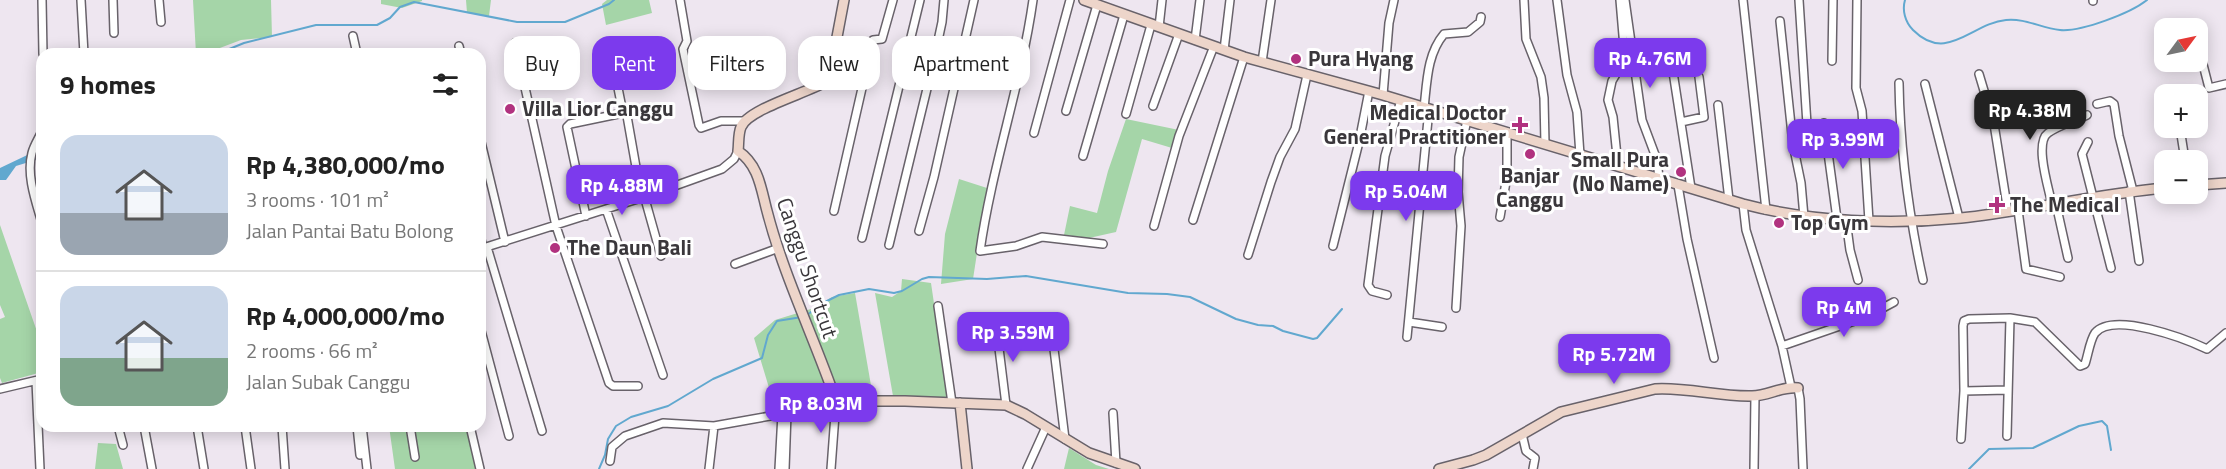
<!DOCTYPE html>
<meta charset="utf-8">
<style>
:root{--surface:#fff;--page:#f6f6f6;--text:#222;--muted:#767676;--line:#e0e0e0;--accent:#7c3aed}
body{margin:0;font-family:"Titillium Web",sans-serif;background:var(--page);color:var(--text);height:100vh;display:flex;flex-direction:column;font-size:22px;white-space:nowrap}
*{box-sizing:border-box;margin:0}
p{font-size:20px;color:var(--muted)}
.icon{flex:none;width:33px;height:33px;fill:none;stroke:currentColor;stroke-width:2;stroke-linecap:round;stroke-linejoin:round}
.map{position:relative;flex:1;overflow:hidden}
.sheet{position:absolute;left:36px;top:48px;width:450px;height:384px;display:flex;flex-direction:column;background:var(--surface);border-radius:18px;box-shadow:0 3px 15px #0003}
.sheet>*{flex:none}
.top-card{position:absolute;left:504px;top:36px;width:570px;height:54px;display:flex;gap:12px}
.needle{width:39px;rotate:57deg}
.buttons{position:absolute;left:2154px;top:18px;display:grid;gap:12px}
.buttons a{display:grid;place-items:center;width:54px;height:54px;border-radius:12px;background:var(--surface);box-shadow:0 3px 15px #0003;font-size:30px}
.price{position:absolute;translate:-50% -51px;padding:0 14px;border-radius:12px;background:var(--accent);color:#fff;font-size:20px;line-height:39px;filter:drop-shadow(0 2px 3px #0008)}
.price::after{content:'';position:absolute;left:50%;top:36px;width:18px;height:14px;margin-left:-9px;background:inherit;clip-path:polygon(0 0,100% 0,50% 100%)}
.price.on{background:#222;color:#fff}
ul{padding:0;list-style:none}
li{display:flex;align-items:center;gap:18px;height:150px;padding:0 24px}
li+li{border-top:2px solid var(--line)}
li span{display:grid;place-items:center;flex:none;width:168px;height:120px;border-radius:18px;color:#555}
li>.icon{margin-inline-start:auto}
span .icon{width:72px;height:72px;fill:#fffc;stroke-width:1}
li b{font-size:26px}
h2{display:flex;justify-content:space-between;align-items:center;height:72px;padding:0 24px;font-size:26px}
.tag{padding:0 21px;border-radius:18px;background:var(--surface);box-shadow:0 3px 15px #0003;font-size:21px;line-height:54px}
.tag.on{background:var(--accent);color:#fff}
.map>svg:first-child{display:block}
</style>
<div class="map">
<svg width="2226" height="469" viewBox="0 0 2226 469">
<rect width="100%" height="100%" fill="#eee6f0"/>
<!-- green -->
<path fill="#a5d5a8" d="M 193,0 L 271,0 L 272,37 L 241,40 L 204,54 L 196,54 Z
M 381,0 L 422,0 L 422,1 L 402,8 L 381,4 Z
M 466,0 L 491,0 L 489,16 L 467,13 Z
M 607,0 L 649,0 L 652,13 L 606,25 L 602,4 Z
M 1126,119 L 1179,130 L 1172,148 L 1142,139 L 1116,232 L 1089,238 L 1064,235 L 1070,206 L 1097,213 L 1108,171 Z
M 959,179 L 987,188 L 973,279 L 941,284 L 945,234 Z
M 0,225 L 42,346 L 42,372 L 2,383 L 0,378 L 0,319 L 5,317 L 0,305 Z
M 902,279 L 931,283 L 948,399 L 893,396 L 875,293 L 892,297 L 901,291 Z
M 855,293 L 873,397 L 839,397 L 776,411 L 754,338 L 775,320 L 814,308 L 832,297 Z
M 389,426 L 466,426 L 476,469 L 395,469 Z
M 98,443 L 116,444 L 123,469 L 95,469 Z
M 1069,448 L 1096,465 L 1109,469 L 1064,469 Z"/>
<!-- water -->
<path fill="#61a8cf" d="M 42,148 L 42,158 L 16,166 L 6,180 L 0,180 L 0,168 Z"/>
<g fill="none" stroke-linecap="round" stroke-linejoin="round">
<!-- stream -->
<path stroke="#61a8cf" stroke-width="2" d="M 1905,0 C 1902,10 1905,22 1913,30 C 1947,64 1972,23 2006,20 C 2025,18 2041,28 2060,30 C 2081,32 2131,13 2147,0
M 217,54 L 244,43 L 316,25 L 377,25 L 390,18 L 400,7 L 414,2 L 517,22 L 565,22 L 609,4 L 614,0
M 807,315 L 825,302 L 839,295 L 869,289 L 894,293 L 902,291 L 922,279 L 929,277 L 987,279 L 1026,276 L 1128,293 L 1167,294 L 1190,297 L 1236,319 L 1258,325 L 1273,326 L 1283,331 L 1313,339 L 1317,338 L 1342,309
M 599,469 L 605,455 L 608,439 L 616,426 L 631,417 L 668,406 L 713,379 L 762,358 L 768,335 L 777,321 L 802,317
M 1969,469 L 1989,449 L 2033,448 L 2079,426 L 2102,421 L 2107,426 L 2111,450"/>
<defs>
<path id="street" d="M 42,0 L 43,54
M 81,0 L 84,54
M 113,0 L 114,33
M 159,0 L 161,22
M 680,0 L 687,41 L 683,49 L 684,54 L 699,125 L 701,128 L 721,121 L 745,121
M 1033,0 C 1021,85 992,166 980,251 L 1016,246 L 1042,237 L 1103,244
M 1524,0 L 1526,39 L 1541,77 L 1544,98 L 1545,144
M 1557,0 L 1567,75 L 1577,112 L 1580,155
M 1625,0 L 1642,120 L 1657,160 L 1659,178
M 1743,0 L 1766,210
M 1857,0 L 1856,88 L 1862,111 L 1869,221
M 2093,0 L 2093,1
M 1780,21 L 1793,144 L 1801,183 L 1804,217
M 1159,27 L 1162,0
M 2193,27 L 2193,28
M 353,36 L 357,54
M 1195,40 L 1200,0
M 515,43 L 556,226 L 609,383 L 613,386 L 638,386
M 2198,45 L 2209,88 L 2226,84
M 459,46 L 461,54
M 1224,50 L 1230,0
M 1671,59 L 1691,188
M 1832,61 L 1833,0
M 1262,62 L 1271,0
M 614,68 L 623,113 L 627,116 L 636,167 L 661,256
M 1979,74 L 1994,124 L 2008,212
M 1899,83 C 1900,149 1909,216 1923,280
M 1925,84 L 1959,218
M 1383,95 L 1389,23 L 1394,0
M 2097,104 L 2110,101 L 2114,104 L 2119,136 L 2133,191
M 1718,105 L 1729,200
M 1153,106 L 1179,34
M 1424,108 C 1427,82 1427,54 1444,34 L 1468,32 L 1480,22 L 1481,17
M 1066,111 L 1097,5
M 1126,114 L 1151,25
M 1681,122 L 1704,117 L 1699,77
M 1824,123 L 1837,219
M 2180,128 L 2185,160
M 42,131 C 39,138 34,145 32,153 C 26,175 36,202 42,223
M 1034,133 L 1070,0
M 480,138 L 505,242
M 2088,142 L 2082,154 L 2111,268
M 1793,144 L 1804,143 L 1808,140 L 1799,0
M 1083,156 L 1124,15
M 1618,166 L 1613,117 L 1608,100 L 1612,81 L 1625,59 L 1620,0
M 613,171 L 620,204
M 1678,185 L 1687,239 L 1714,358
M 2129,191 L 2139,261
M 1743,204 L 1746,230 L 1782,346 L 1791,387
M 2056,204 L 2068,258
M 2052,205 C 2049,189 2034,143 2048,133 C 2059,125 2075,121 2087,115
M 606,209 L 663,375
M 2018,210 L 2026,269 L 2060,277
M 834,211 L 873,40 L 882,39 L 893,0
M 586,216 L 567,127 L 570,124 L 623,113
M 1500,217 L 1507,176 L 1507,132
M 1193,220 L 1244,57
M 1846,220 L 1850,250 L 1858,280
M 1154,226 L 1179,136 L 1214,46
M 919,231 L 934,177 L 974,0
M 480,235 L 483,248
M 862,238 L 920,0
M 889,245 L 933,64 L 942,22 L 944,0
M 1333,246 L 1359,142 L 1369,91
M 487,247 L 542,431
M 480,249 L 644,197 L 722,169 L 734,159 L 738,151
M 1248,255 L 1271,182 L 1280,157 L 1295,129 L 1307,75
M 735,264 L 776,249
M 1387,295 L 1372,291 L 1368,285 L 1385,156 L 1401,100
M 938,306 L 952,403
M 1456,308 L 1461,226 L 1458,192 L 1459,157 L 1467,120
M 1409,322 L 1442,327
M 996,324 L 1006,405
M 480,327 L 509,436
M 1052,333 L 1065,439
M 1407,337 L 1429,109
M 1782,346 L 1866,317 L 1894,302
M 36,381 L 40,469
M 1798,388 L 1800,399 L 1803,469
M 0,389 L 42,379
M 1964,391 L 2008,390
M 1113,413 L 1116,463
M 118,426 L 123,445
M 144,426 L 152,469
M 197,426 L 204,469
M 245,426 L 251,469
M 282,426 L 285,469
M 357,426 L 360,455
M 362,426 L 367,469
M 410,426 L 415,457
M 470,426 L 480,469
M 1522,434 L 1526,451 L 1535,458 L 1533,469
M 2007,436 L 2010,318
M 1961,439 L 1964,391 L 1963,326 L 1964,321 L 1969,319 L 2010,318 L 2035,322 L 2080,366 L 2085,364 C 2088,355 2090,340 2095,333 C 2113,311 2186,339 2207,349 L 2226,333
M 610,461 L 612,447 L 625,436 L 663,423 L 714,426 L 787,413 L 836,401 L 831,469
M 709,469 L 714,426
M 779,469 L 782,414
M 785,469 L 787,413
M 1027,469 L 1046,427
M 1754,469 L 1755,396"/>
<path id="secondary" d="M 844,0 L 830,74 L 825,82 C 807,93 748,109 741,127 C 738,134 739,143 738,151 C 759,165 761,189 767,211 C 784,277 814,337 836,401 L 905,401 L 1006,405 L 1025,414 L 1089,453 L 1135,469
M 1084,0 L 1244,57 L 1383,95 L 1743,204 C 1811,222 1891,225 1961,218 C 2029,211 2096,194 2164,188
M 2198,185 L 2226,183
M 960,403 L 967,469
M 1439,469 L 1473,460 L 1486,455 L 1561,412 L 1655,389 C 1687,387 1720,397 1752,396 C 1768,396 1782,386 1798,388"/>
</defs>
<!-- street casing -->
<use href="#street" stroke="#68626a" stroke-width="10"/>
<!-- secondary casing -->
<use href="#secondary" stroke="#68626a" stroke-width="12"/>
<!-- street -->
<use href="#street" stroke="#fff" stroke-width="7"/>
<!-- secondary -->
<use href="#secondary" stroke="#edd5ca" stroke-width="9"/>
</g>
<!-- markers -->
<g fill="#b1327f" stroke="#fff" stroke-width="2">
<circle cx="1296" cy="59" r="6"/>
<circle cx="510" cy="109" r="6"/>
<path d="M1517 116h6v6h6v6h-6v6h-6v-6h-6v-6h6z"/>
<circle cx="1530" cy="154" r="6"/>
<circle cx="1681" cy="172" r="6"/>
<path d="M1994 196h6v6h6v6h-6v6h-6v-6h-6v-6h6z"/>
<circle cx="1779" cy="223" r="6"/>
<circle cx="555" cy="248" r="6"/>
</g>
<g text-anchor="middle" stroke-width="6" stroke-linejoin="round" paint-order="stroke">
<!-- poi labels -->
<g font-size="21" font-weight="bold" fill="#3a373b" stroke="#fff" text-anchor="start">
<text x="1308" y="66">Pura Hyang</text>
<text x="522" y="116">Villa Lior Canggu</text>
<text x="1506" y="120" text-anchor="end">Medical Doctor<tspan x="1506" dy="24">General Practitioner</tspan></text>
<text x="1669" y="167" text-anchor="end">Small Pura<tspan x="1669" dy="24">(No Name)</tspan></text>
<text x="1530" y="183" text-anchor="middle">Banjar<tspan x="1530" dy="24">Canggu</tspan></text>
<text x="2010" y="212">The Medical</text>
<text x="1791" y="230">Top Gym</text>
<text x="567" y="255">The Daun Bali</text>
</g>
<!-- street labels -->
<g font-size="21" fill="#3a373b" stroke="#fff">
<text transform="translate(807 268) rotate(71)" y="7">Canggu Shortcut</text>
</g>
</g>
</svg>
<div class="buttons">
<a><svg class="needle" viewBox="-14 -14 28 28"><path d="M0-13l5 13h-10z" fill="#e53935"/><path d="M0 13l5-13h-10z" fill="#767676"/></svg></a>
<a>+</a>
<a>−</a>
</div>
<b class="price" style="left:1650px;top:89px">Rp 4.76M</b>
<b class="price on" style="left:2030px;top:141px">Rp 4.38M</b>
<b class="price" style="left:1843px;top:170px">Rp 3.99M</b>
<b class="price" style="left:622px;top:216px">Rp 4.88M</b>
<b class="price" style="left:1406px;top:222px">Rp 5.04M</b>
<b class="price" style="left:1844px;top:338px">Rp 4M</b>
<b class="price" style="left:1013px;top:363px">Rp 3.59M</b>
<b class="price" style="left:1614px;top:385px">Rp 5.72M</b>
<b class="price" style="left:821px;top:434px">Rp 8.03M</b>
<div class="top-card">
<a class="tag">Buy</a>
<a class="tag on">Rent</a>
<a class="tag">Filters</a>
<a class="tag">New</a>
<a class="tag">Apartment</a>
</div>
<section class="sheet">
<h2>9 homes<svg class="icon" aria-label="filters" viewBox="0 0 24 24"><path d="M4 7h16M4 17h16"/><circle cx="9" cy="7" r="2"/><circle cx="15" cy="17" r="2"/></svg></h2>
<ul>
<li><span style="background:linear-gradient(#c9d6e8 65%,#9aa5b1 0)"><svg class="icon" aria-label="home" viewBox="0 0 24 24"><path d="M3 11l9-7 9 7M6 9v11h12V9"/></svg></span><div><b>Rp 4,380,000/mo</b><p>3 rooms · 101 m²</p><p>Jalan Pantai Batu Bolong</p></div></li>
<li><span style="background:linear-gradient(#c9d6e8 60%,#7fa58c 0)"><svg class="icon" aria-label="home" viewBox="0 0 24 24"><path d="M3 11l9-7 9 7M6 9v11h12V9"/></svg></span><div><b>Rp 4,000,000/mo</b><p>2 rooms · 66 m²</p><p>Jalan Subak Canggu</p></div></li>
</ul>
</section>
</div>
